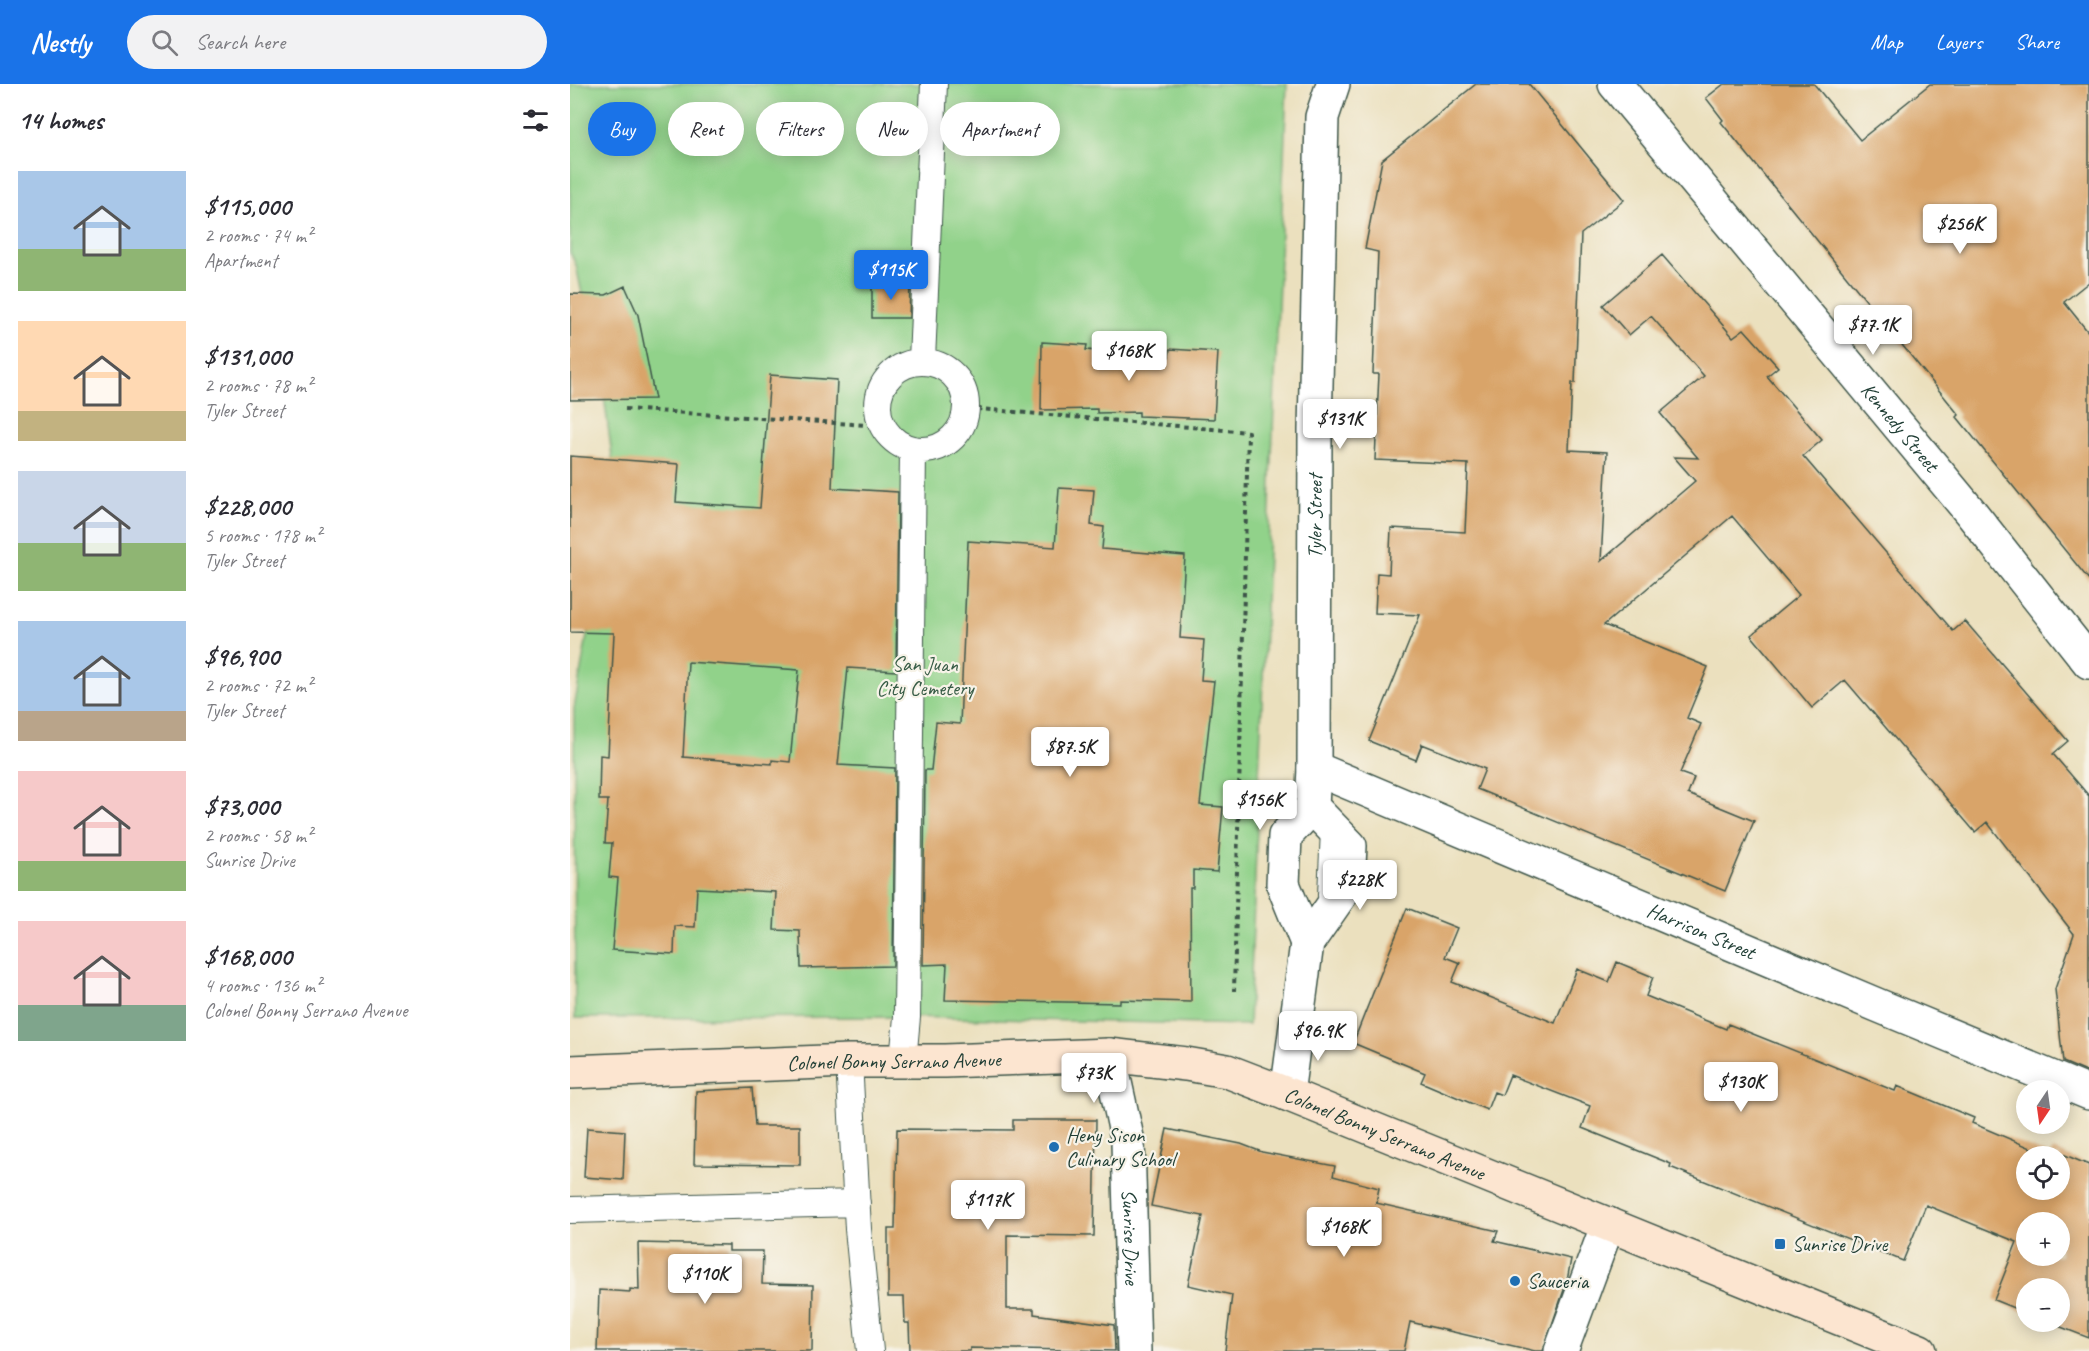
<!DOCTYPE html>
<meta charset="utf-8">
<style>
:root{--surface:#fff;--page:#f2f2f3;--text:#2b2b33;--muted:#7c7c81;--accent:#1a73e8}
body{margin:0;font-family:Caveat,sans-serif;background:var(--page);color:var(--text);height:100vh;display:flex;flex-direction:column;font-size:22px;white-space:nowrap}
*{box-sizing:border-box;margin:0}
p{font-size:20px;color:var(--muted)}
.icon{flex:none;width:33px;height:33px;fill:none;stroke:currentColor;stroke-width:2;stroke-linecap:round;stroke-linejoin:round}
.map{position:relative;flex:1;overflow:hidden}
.sheet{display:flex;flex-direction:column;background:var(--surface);width:570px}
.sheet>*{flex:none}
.guide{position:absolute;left:18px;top:18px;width:570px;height:54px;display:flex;gap:12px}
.needle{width:39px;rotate:193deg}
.fabs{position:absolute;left:1446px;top:996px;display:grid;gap:12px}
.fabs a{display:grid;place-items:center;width:54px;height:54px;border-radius:50%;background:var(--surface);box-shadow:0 3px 15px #0003;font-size:30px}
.price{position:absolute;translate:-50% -51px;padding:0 14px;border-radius:6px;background:#fff;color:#222;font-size:20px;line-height:39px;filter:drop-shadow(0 2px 3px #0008)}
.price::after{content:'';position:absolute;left:50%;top:36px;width:18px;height:14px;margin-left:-9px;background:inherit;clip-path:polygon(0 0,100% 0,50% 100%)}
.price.on{background:var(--accent);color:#fff}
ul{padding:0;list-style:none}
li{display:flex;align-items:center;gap:18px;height:150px;padding:0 18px}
li span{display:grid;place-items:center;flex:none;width:168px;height:120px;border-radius:0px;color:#555}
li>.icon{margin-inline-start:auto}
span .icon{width:72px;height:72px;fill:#fffc;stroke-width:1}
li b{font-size:26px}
h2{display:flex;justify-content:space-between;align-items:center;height:72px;padding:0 18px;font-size:26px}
.tag{padding:0 21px;border-radius:27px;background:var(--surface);box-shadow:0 3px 15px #0003;font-size:21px;line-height:54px}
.tag.on{background:var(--accent);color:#fff}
header{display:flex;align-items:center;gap:36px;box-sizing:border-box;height:84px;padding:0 30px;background:var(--accent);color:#fff}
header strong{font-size:28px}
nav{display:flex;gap:33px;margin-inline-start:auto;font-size:21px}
.search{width:420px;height:54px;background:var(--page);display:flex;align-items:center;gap:15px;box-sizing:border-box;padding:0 21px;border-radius:33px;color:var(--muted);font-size:22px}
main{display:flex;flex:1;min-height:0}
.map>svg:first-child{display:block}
</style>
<header>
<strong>Nestly</strong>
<div class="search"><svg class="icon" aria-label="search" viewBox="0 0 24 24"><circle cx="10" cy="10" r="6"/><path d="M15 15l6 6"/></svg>Search here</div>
<nav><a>Map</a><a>Layers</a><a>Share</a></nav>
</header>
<main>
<section class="sheet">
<h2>14 homes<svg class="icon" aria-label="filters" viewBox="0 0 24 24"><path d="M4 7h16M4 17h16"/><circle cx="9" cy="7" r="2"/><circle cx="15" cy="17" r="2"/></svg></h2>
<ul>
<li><span style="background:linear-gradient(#a9c7e8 65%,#8fb573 0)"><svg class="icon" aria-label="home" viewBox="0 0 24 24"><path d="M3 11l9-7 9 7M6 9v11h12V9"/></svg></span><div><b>$115,000</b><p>2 rooms · 74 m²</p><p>Apartment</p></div></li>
<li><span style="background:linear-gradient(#ffd9b3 75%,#c2b280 0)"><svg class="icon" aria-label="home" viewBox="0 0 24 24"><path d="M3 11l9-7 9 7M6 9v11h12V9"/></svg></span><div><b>$131,000</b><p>2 rooms · 78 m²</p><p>Tyler Street</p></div></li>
<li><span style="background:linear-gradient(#c9d6e8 60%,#8fb573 0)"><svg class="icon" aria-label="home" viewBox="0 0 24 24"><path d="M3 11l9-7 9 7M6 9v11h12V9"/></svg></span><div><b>$228,000</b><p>5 rooms · 178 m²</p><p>Tyler Street</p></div></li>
<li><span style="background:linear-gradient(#a9c7e8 75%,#b9a48a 0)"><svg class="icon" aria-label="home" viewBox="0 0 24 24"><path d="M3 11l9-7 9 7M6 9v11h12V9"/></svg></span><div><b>$96,900</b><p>2 rooms · 72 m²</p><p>Tyler Street</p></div></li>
<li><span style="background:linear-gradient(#f6c9c9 75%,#8fb573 0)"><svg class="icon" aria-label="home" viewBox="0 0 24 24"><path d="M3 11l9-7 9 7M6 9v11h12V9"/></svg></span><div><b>$73,000</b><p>2 rooms · 58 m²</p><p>Sunrise Drive</p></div></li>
<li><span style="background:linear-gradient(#f6c9c9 70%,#7fa58c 0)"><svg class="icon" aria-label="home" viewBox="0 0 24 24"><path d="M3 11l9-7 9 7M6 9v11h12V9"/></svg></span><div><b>$168,000</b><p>4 rooms · 136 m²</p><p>Colonel Bonny Serrano Avenue</p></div></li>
</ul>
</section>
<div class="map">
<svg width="1519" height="1267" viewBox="0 0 1519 1267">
<rect width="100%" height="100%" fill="#f7f3e8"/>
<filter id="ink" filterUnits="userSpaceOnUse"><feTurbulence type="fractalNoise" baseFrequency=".0167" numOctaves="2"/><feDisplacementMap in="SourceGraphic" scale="12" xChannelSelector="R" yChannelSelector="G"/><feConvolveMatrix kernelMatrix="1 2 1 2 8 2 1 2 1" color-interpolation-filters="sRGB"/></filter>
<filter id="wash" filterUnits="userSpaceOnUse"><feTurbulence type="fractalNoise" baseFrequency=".008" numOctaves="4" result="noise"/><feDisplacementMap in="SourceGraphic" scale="24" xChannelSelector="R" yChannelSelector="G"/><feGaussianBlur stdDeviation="1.35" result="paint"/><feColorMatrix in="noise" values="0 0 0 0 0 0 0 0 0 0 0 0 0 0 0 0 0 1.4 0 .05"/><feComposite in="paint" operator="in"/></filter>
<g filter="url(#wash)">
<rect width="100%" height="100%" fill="#ebe0be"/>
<!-- green -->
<path fill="#91d28a" stroke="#58885f" stroke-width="1.5" d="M 0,0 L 717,0 L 679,941 L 337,933 L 5,934 L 4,625 L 45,395 L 35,319 L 6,181 L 0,168 Z"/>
<g id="blocks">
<!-- building -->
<path fill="#d9a469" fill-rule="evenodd" d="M 906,0 L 959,0 L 1054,116 L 1011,150 L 1005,299 L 1002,299 L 999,366 L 1037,368 L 1031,477 L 1125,397 L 1104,373 L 1128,374 L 1090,329 L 1134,292 L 1081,232 L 1059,251 L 1033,221 L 1092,171 L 1163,253 L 1174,245 L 1208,283 L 1197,292 L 1252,356 L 1233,372 L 1383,547 L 1395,537 L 1498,657 L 1483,670 L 1519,712 L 1519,989 L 1493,978 L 1485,905 L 1504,850 L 1417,738 L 1405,748 L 1275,596 L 1242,624 L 1181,551 L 1229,511 L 1162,432 L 1034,541 L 1138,583 L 1117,634 L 1131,640 L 1110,689 L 1124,694 L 1118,710 L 1184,737 L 1155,807 L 907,705 L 915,685 L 852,660 L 846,676 L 799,657 L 850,531 L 805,529 L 807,489 L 819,490 L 821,444 L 895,448 L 898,380 L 805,376 L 809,290 L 803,290 L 808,168 L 795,165 L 812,76 Z
M 1154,0 L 1244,0 L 1290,56 L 1360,0 L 1519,0 L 1519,198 L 1494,218 L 1519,249 L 1519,496 L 1387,333 L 1389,331 L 1151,38 L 1153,36 L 1136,14 Z
M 302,200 L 340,200 L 339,234 L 302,234 Z
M 55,202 L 68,231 L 85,315 L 0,316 L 0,210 L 36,211 Z
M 472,258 L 517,261 L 516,266 L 599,273 L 600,265 L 648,268 L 644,335 L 569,332 L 569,328 L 527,329 L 527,325 L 471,326 Z
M 200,291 L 267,296 L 262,404 L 328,408 L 326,587 L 278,584 L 268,681 L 325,684 L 323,882 L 231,884 L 230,847 L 204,846 L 206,808 L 127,804 L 125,843 L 105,842 L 104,870 L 42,866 L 48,794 L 39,793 L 42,759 L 35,759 L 38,716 L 29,716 L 30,671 L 38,672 L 44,549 L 0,548 L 0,372 L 109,380 L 106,418 L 190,424 ZM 118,578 L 229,586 L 220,678 L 202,676 L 202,680 L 113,673 Z
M 489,404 L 524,406 L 521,441 L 534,443 L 532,465 L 615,472 L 610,554 L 634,556 L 631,596 L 644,597 L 630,721 L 653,723 L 647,788 L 623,786 L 623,804 L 620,804 L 621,918 L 550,916 L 550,919 L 375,916 L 377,880 L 353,881 L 355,686 L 361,686 L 366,638 L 390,640 L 398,457 L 485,463 Z
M 837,824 L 887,844 L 875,873 L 890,879 L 882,898 L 985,939 L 1007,885 L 1039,898 L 1047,878 L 1083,893 L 1076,912 L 1156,945 L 1158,940 L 1325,1007 L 1327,1002 L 1404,1034 L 1402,1039 L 1480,1072 L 1483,1066 L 1519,1081 L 1519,1254 L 1478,1238 L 1490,1238 L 1490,1204 L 1456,1204 L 1456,1229 L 1424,1216 L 1447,1158 L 1356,1121 L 1333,1177 L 1100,1083 L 1101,1080 L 1012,1044 L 1020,1022 L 940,991 L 932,1011 L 924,1008 L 917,1026 L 851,998 L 855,989 L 783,959 ZM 1456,1072 L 1490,1072 L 1490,1106 L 1456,1106 ZM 1456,1138 L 1490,1138 L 1490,1172 L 1456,1172 Z
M 182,1004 L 185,1042 L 230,1042 L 230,1081 L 124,1080 L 126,1007 Z
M 443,1036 L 526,1036 L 524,1152 L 437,1151 L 437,1225 L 464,1225 L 464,1230 L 544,1241 L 545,1267 L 400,1264 L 400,1267 L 340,1267 L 339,1239 L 335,1239 L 334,1213 L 318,1213 L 318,1145 L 325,1145 L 327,1045 L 443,1046 Z
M 17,1044 L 55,1047 L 53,1096 L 14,1093 Z
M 597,1045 L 671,1060 L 692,1068 L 765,1082 L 763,1092 L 809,1104 L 806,1119 L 928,1147 L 924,1157 L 1001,1175 L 997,1197 L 973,1267 L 965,1267 L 840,1238 L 834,1267 L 655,1267 L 662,1211 L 618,1201 L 633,1132 L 581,1122 Z
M 68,1159 L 159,1161 L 159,1167 L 193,1167 L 192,1200 L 243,1201 L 242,1267 L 27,1267 L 29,1206 L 60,1208 L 60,1205 L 69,1206 Z"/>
</g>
</g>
<g filter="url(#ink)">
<use href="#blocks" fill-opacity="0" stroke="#3e5549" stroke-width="1.5"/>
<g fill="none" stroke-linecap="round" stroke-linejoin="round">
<defs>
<path id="lane" d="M 352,276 L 364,0
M308 322a44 44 0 1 1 88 0a44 44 0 1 1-88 0Z
M 761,811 L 764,746
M 279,977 L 288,1145 L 300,1267
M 333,977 L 337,933 L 343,365
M 0,1126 L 287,1119"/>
<g id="street">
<path id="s1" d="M 1045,0 L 1402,430 L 1519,578"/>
<path id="s2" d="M 744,684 L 1307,921 L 1519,1009"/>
<path id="s3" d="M 737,859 L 713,800 L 715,752 L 742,723 L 744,684 L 745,346 L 752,33 L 763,0"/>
<path id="s4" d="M 539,971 L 558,1058 L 564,1267"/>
<path d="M 717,1010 L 737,859 L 778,800 L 780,762 L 742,723"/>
<path d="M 991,1267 L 1038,1140"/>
</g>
<g id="secondary">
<path id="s5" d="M 0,988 L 279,977 L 375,977 L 539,971 L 616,980 L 657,987 L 717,1010 L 1350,1267"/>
</g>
</defs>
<!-- lane casing -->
<use href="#lane" stroke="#3e5549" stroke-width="28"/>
<!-- street casing -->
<use href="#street" stroke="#3e5549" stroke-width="36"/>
<!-- secondary casing -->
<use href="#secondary" stroke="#3e5549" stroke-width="36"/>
<!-- path -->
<path stroke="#3e5549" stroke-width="4" stroke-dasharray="4.5 4.5" stroke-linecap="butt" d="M 398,324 L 678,348 L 664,907
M 55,325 L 312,342"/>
<!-- lane -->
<use href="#lane" stroke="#fff" stroke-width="26"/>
<!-- street -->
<use href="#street" stroke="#fff" stroke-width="33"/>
<!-- secondary -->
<use href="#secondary" stroke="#fce5d0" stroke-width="33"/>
</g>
</g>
<!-- markers -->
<g fill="#1f6fb2" stroke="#f7f3e8" stroke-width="2">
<circle cx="484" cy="1063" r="6"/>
<rect x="1204" y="1154" width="12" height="12" rx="3"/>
<circle cx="945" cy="1197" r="6"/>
</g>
<g text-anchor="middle" stroke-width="4.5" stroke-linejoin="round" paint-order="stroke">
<!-- street labels -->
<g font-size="21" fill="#1f3d34" stroke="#f7f3e8">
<text dy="7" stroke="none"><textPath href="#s1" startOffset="446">Kennedy Street</textPath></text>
<text dy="7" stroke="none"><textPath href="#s3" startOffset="442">Tyler Street</textPath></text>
<text dy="7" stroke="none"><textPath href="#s2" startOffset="420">Harrison Street</textPath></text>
<text dy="7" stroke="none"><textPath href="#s5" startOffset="324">Colonel Bonny Serrano Avenue</textPath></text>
<text dy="7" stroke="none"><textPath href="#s5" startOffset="828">Colonel Bonny Serrano Avenue</textPath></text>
<text dy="7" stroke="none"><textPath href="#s4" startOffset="184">Sunrise Drive</textPath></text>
</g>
<!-- park labels -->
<g font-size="21" fill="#365b45" stroke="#f7f3e8">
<text x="355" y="587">San Juan<tspan x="355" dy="24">City Cemetery</tspan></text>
</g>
<!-- poi labels -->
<g font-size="21" fill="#1f3d34" stroke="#f7f3e8" text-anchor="start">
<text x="496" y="1058">Heny Sison<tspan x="496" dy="24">Culinary School</tspan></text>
<text x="1222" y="1167">Sunrise Drive</text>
<text x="957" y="1204">Sauceria</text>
</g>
</g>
</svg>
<div class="fabs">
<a><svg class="needle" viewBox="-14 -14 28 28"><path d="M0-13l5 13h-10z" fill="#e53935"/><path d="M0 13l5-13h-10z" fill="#7c7c81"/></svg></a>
<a><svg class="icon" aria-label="locate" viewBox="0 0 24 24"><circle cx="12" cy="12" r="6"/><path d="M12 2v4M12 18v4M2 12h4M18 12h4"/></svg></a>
<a>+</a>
<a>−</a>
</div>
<b class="price" style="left:1390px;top:171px">$256K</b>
<b class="price on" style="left:321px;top:217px">$115K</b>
<b class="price" style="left:1303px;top:272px">$77.1K</b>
<b class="price" style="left:559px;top:298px">$168K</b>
<b class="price" style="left:770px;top:366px">$131K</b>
<b class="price" style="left:500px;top:694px">$87.5K</b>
<b class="price" style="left:690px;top:747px">$156K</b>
<b class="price" style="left:790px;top:827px">$228K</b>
<b class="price" style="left:748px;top:978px">$96.9K</b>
<b class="price" style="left:524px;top:1020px">$73K</b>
<b class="price" style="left:1171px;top:1029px">$130K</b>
<b class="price" style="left:418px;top:1147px">$117K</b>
<b class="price" style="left:774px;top:1174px">$168K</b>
<b class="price" style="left:135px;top:1221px">$110K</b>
<div class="guide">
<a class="tag on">Buy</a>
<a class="tag">Rent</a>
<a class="tag">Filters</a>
<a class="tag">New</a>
<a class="tag">Apartment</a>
</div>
</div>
</main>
